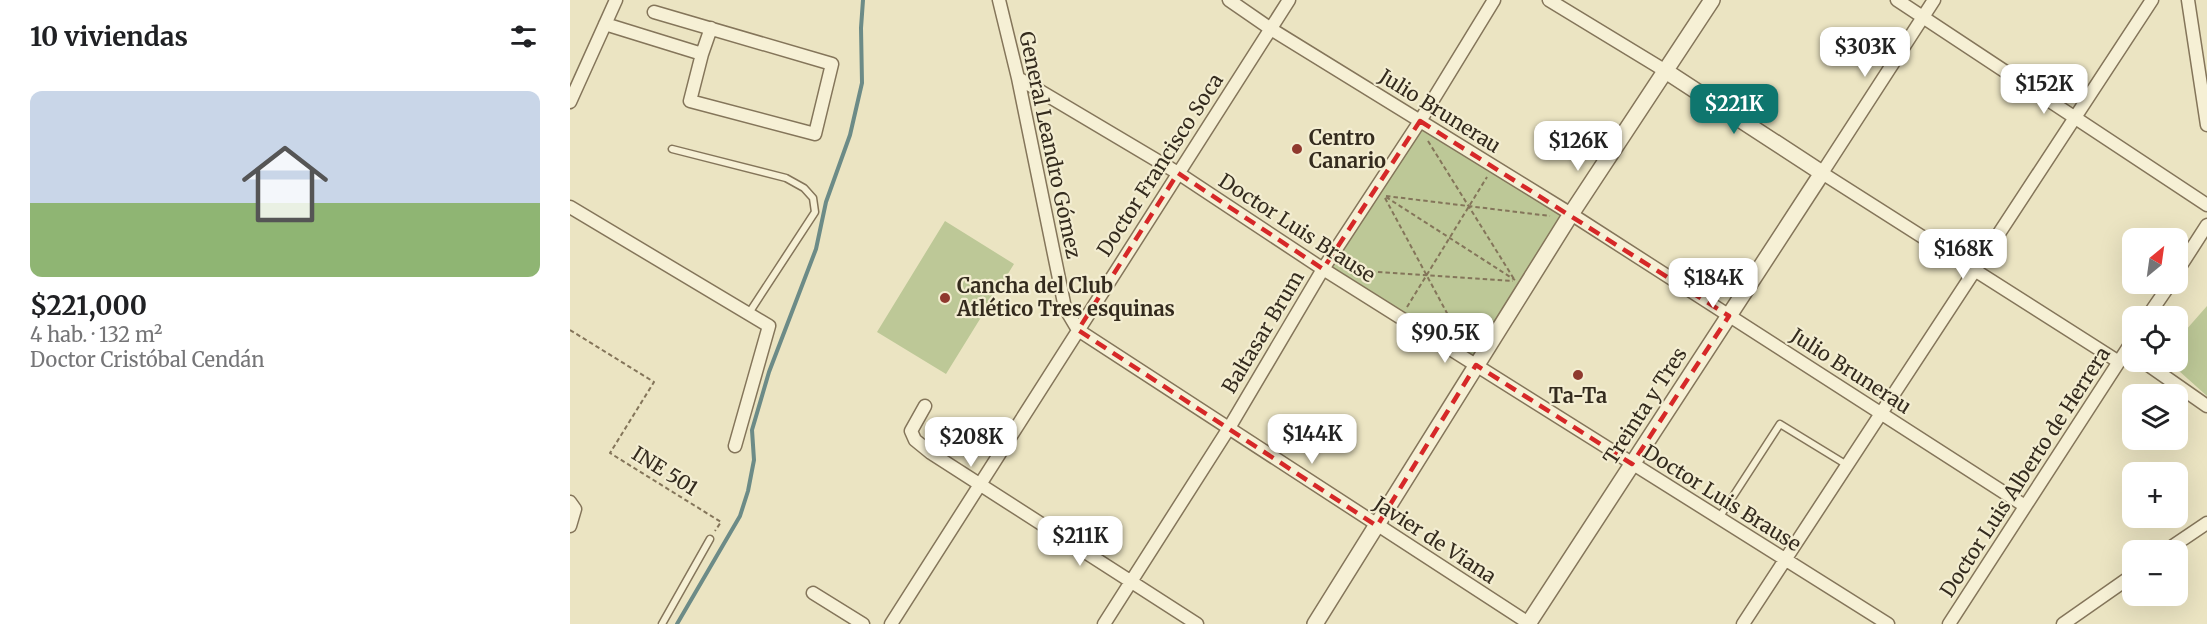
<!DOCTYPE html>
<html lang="es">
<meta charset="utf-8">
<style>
:root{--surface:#fff;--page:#f6f6f6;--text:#202124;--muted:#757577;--accent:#0f766e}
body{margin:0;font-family:Merriweather,serif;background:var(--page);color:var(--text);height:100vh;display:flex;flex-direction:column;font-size:22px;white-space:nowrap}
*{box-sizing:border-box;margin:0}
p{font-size:20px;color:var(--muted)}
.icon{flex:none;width:33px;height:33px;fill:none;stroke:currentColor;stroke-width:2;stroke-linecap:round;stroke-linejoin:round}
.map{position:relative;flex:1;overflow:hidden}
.panel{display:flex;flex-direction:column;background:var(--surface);width:570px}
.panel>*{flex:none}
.needle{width:39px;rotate:29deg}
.buttons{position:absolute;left:1552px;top:228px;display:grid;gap:12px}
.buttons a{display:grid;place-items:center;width:66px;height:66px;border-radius:12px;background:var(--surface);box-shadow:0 6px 24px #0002;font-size:30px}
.price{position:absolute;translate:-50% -51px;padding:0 14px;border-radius:12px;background:#fff;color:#222;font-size:20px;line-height:39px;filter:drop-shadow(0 2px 3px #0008)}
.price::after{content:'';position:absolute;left:50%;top:36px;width:18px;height:14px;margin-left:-9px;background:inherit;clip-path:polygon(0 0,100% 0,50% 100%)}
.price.on{background:var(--accent);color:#fff}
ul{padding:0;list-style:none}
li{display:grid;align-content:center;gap:12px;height:318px;padding:0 30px}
li span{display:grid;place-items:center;height:186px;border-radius:12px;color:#555}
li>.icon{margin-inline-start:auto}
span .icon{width:108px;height:108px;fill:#fffc;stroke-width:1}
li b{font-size:26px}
h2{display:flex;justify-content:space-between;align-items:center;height:72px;padding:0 30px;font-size:26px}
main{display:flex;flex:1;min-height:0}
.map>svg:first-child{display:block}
</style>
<main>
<section class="panel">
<h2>10 viviendas<svg class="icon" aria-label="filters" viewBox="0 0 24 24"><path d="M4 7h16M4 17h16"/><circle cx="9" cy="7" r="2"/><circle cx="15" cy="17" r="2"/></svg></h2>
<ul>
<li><span style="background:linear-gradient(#c9d6e8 60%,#8fb573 0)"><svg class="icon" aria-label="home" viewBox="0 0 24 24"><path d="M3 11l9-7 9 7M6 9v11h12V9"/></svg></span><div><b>$221,000</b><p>4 hab. · 132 m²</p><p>Doctor Cristóbal Cendán</p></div></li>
</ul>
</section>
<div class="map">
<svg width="1637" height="624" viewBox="0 0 1637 624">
<rect width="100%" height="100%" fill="#ebe4c2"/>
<!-- green -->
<path fill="#bdc897" d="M 851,126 L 993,215 L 903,358 L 761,269 Z
M 375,221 L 444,264 L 376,374 L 307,332 Z
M 1637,306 L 1637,396 L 1599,362 L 1608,362 L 1608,339 Z"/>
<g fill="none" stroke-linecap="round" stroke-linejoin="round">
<!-- stream -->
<path stroke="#6c8b87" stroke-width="4" d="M 107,624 L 170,516 L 178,491 L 184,460 L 182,430 L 199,372 L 246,249 L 256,202 L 280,135 L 292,83 L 291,28 L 293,0"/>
<defs>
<path id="service" d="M 102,149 L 216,178 L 234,188 L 243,198 L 245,212 L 179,313
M 1149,518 L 1210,424 L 1277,465
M 92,624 L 140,539"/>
<path id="minor" d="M 429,0 L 448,78 L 495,308 L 508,330 L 960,624
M 659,0 L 701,29 L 1001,214 L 1455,506
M 979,0 L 1094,70
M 1327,0 L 1637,205
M 1364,0 L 1252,173 L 1549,362
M 1618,0 L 1637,125
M 35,24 L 132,54 L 120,101 L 245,134 L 262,64 L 84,12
M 132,54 L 141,28
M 448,78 L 608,173 L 753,269 L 1318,624
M 0,102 L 46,0
M 0,207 L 199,326 L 165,446
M 1608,270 L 1637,225
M 1578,316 L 1600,284
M 1574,362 L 1637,406
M 355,406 L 341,431 L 345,440 L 361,453 L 627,624
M 0,502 L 5,509 L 0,526
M 1597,550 L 1637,523
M 243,593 L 293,624
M 321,624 L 719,0
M 534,624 L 659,428 L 753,269 L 850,121 L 924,0
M 1173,624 L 1582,0
M 1379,624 L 1563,340
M 1493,624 L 1563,575"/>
<path id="tertiary" d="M 745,624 L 1001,214 L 1142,0
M 958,624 L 1252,173 L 1094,70"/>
</defs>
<!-- service casing -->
<use href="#service" stroke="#84755a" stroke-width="9"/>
<!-- minor casing -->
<use href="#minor" stroke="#84755a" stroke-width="15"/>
<!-- tertiary casing -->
<use href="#tertiary" stroke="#84755a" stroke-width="18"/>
<!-- path -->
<path stroke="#84755a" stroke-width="2" stroke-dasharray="4.5 3" stroke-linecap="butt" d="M 858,141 L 944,279
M 816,196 L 980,216
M 816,197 L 945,280
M 815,198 L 892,341
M 778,270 L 943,281
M 837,307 L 917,177
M 0,330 L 84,382 L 40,453 L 151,522 L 145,531"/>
<!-- service -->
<use href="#service" stroke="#f6f0d5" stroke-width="6"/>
<!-- minor -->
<use href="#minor" stroke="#f6f0d5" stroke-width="12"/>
<!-- tertiary -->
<use href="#tertiary" stroke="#f6f0d5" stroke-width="15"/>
</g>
<!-- marked area -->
<path fill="none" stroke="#d62828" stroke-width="4.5" stroke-dasharray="12 8" stroke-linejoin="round" d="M 850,121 L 1159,316 L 1062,464 L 906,365 L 807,526 L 508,330 L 608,173 L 753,269 Z"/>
<!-- markers -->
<g fill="#8f392e" stroke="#f3edd1" stroke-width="2">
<circle cx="727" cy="149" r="6"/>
<circle cx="375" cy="298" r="6"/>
<circle cx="1008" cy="375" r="6"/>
</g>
<g text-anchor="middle" stroke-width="4.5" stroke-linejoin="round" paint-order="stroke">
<!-- street labels -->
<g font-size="20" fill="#342b1e" stroke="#f3edd1">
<text transform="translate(870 111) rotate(32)" y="7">Julio Brunerau</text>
<text transform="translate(480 145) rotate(78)" y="7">General Leandro Gómez</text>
<text transform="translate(590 165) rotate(-57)" y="7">Doctor Francisco Soca</text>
<text transform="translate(727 228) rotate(33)" y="7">Doctor Luis Brause</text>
<text transform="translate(693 332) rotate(-59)" y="7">Baltasar Brum</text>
<text transform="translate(1281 371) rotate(33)" y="7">Julio Brunerau</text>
<text transform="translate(1075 406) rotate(-57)" y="7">Treinta y Tres</text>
<text transform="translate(95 471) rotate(32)" y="7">INE 501</text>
<text transform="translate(1455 472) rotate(-57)" y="7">Doctor Luis Alberto de Herrera</text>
<text transform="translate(1152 498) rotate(32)" y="7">Doctor Luis Brause</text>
<text transform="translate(865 540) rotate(33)" y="7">Javier de Viana</text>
</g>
<!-- poi labels -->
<g font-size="20" font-weight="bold" fill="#342b1e" stroke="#f3edd1" text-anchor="start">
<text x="739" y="145">Centro<tspan x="739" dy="23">Canario</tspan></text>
<text x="387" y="293">Cancha del Club<tspan x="387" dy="23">Atlético Tres esquinas</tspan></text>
<text x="1008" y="403" text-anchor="middle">Ta-Ta</text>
</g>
</g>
</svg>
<div class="buttons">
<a><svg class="needle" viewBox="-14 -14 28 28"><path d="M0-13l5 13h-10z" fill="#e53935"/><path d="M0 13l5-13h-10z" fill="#757577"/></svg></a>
<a><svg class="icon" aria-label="locate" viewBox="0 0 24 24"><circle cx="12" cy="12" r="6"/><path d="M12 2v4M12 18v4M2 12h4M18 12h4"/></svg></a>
<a><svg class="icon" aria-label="layers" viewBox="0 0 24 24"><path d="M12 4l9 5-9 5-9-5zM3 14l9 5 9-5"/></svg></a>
<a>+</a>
<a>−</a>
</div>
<b class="price" style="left:1295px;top:78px">$303K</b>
<b class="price" style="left:1474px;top:115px">$152K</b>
<b class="price on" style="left:1164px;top:135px">$221K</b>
<b class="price" style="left:1008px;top:172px">$126K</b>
<b class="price" style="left:1393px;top:280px">$168K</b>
<b class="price" style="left:1143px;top:309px">$184K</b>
<b class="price" style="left:875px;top:364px">$90.5K</b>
<b class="price" style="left:742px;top:465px">$144K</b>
<b class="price" style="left:401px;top:468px">$208K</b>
<b class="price" style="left:510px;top:567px">$211K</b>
</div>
</main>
